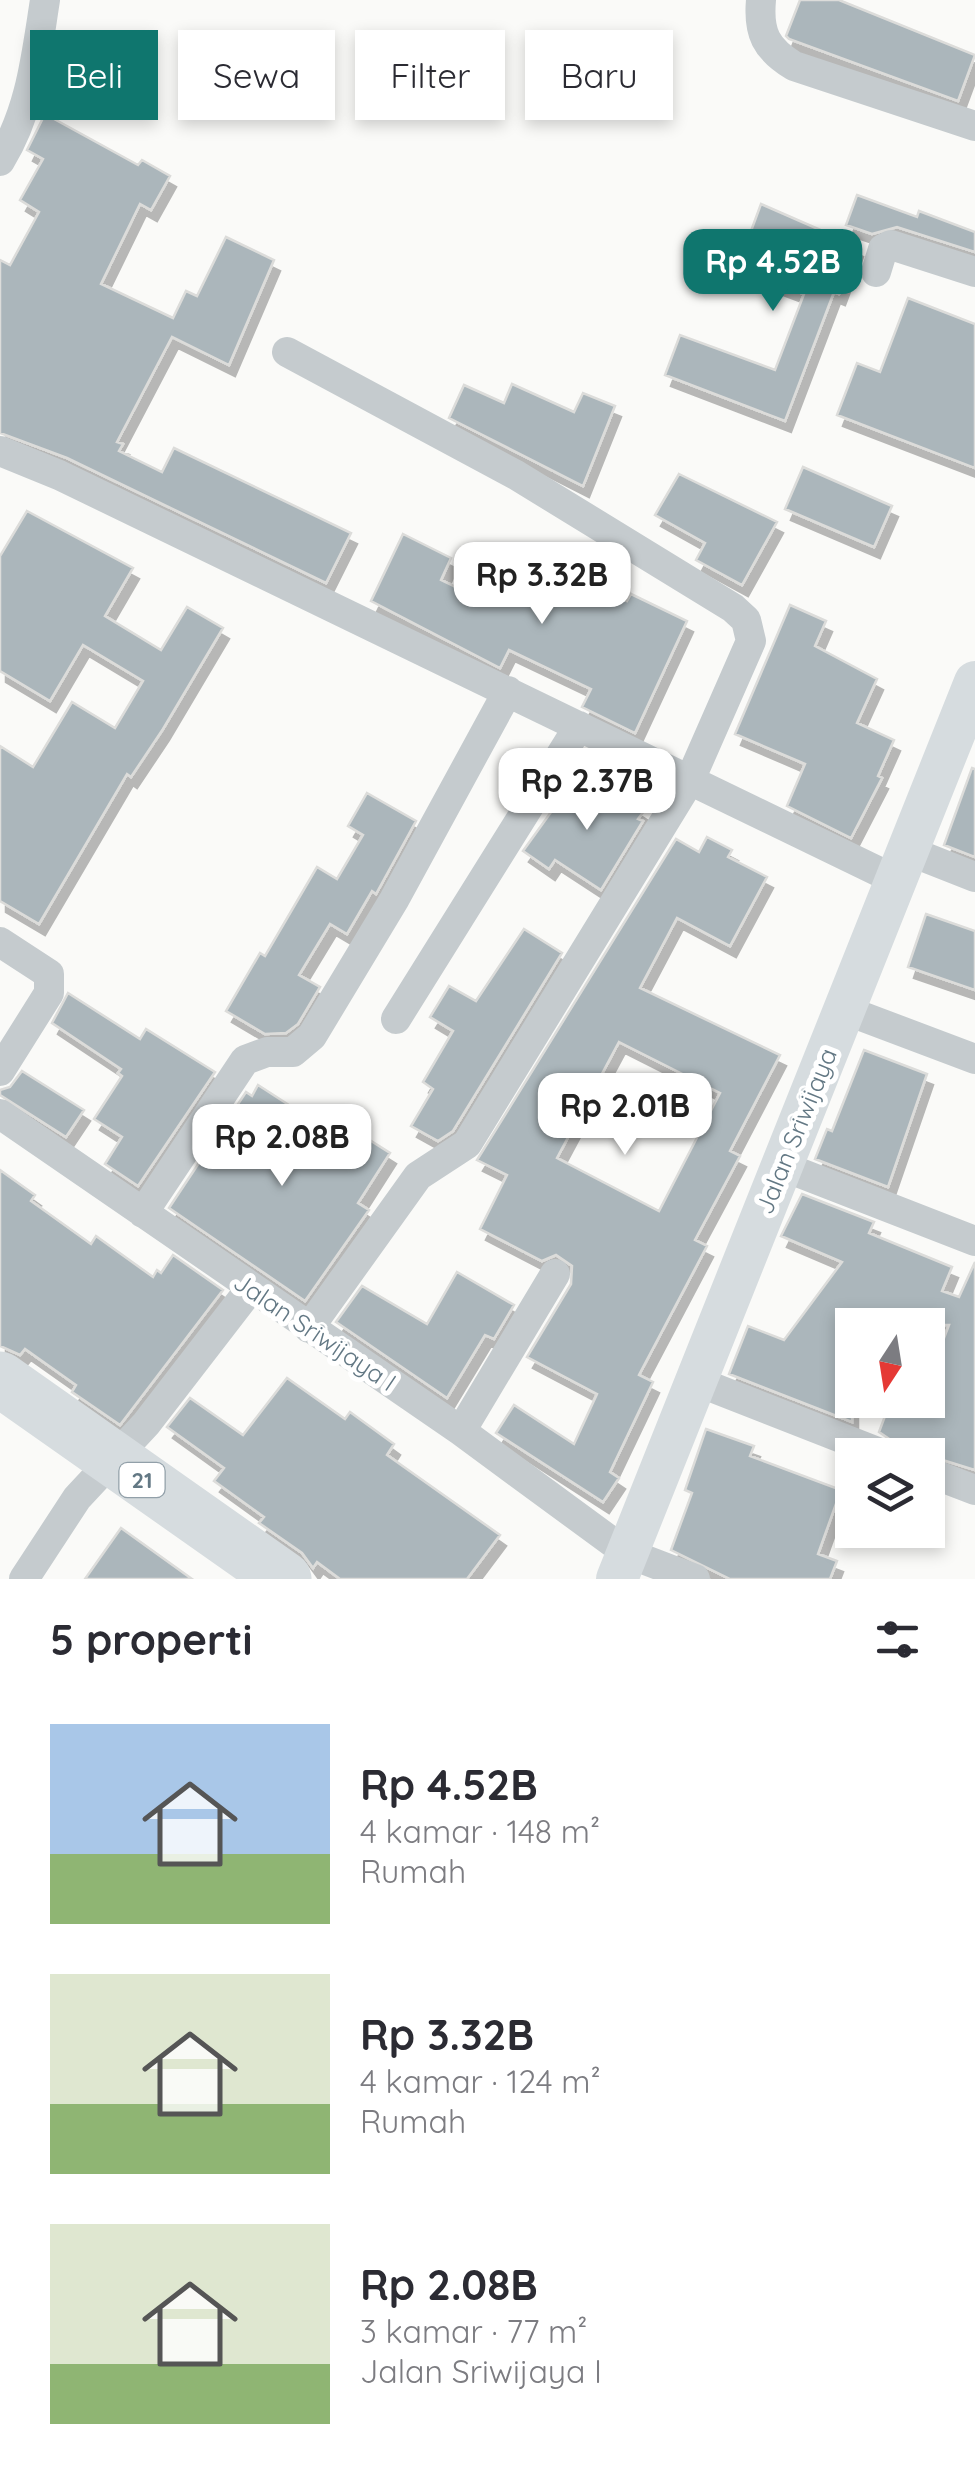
<!DOCTYPE html>
<html lang="id">
<meta charset="utf-8">
<style>
:root{--surface:#fff;--page:#f2f2f3;--text:#2b2b33;--muted:#7c7c81;--accent:#0f766e}
body{margin:0;font-family:Quicksand,sans-serif;background:var(--page);color:var(--text);height:100vh;display:flex;flex-direction:column;font-size:38px;white-space:nowrap}
*{box-sizing:border-box;margin:0}
p{font-size:32px;color:var(--muted)}
.icon{flex:none;width:55px;height:55px;fill:none;stroke:currentColor;stroke-width:2;stroke-linecap:round;stroke-linejoin:round}
.map{position:relative;height:1579px;overflow:hidden}
.panel{display:flex;flex-direction:column;background:var(--surface);flex:1}
.panel>*{flex:none}
.guide{position:absolute;left:30px;top:30px;width:915px;height:90px;display:flex;gap:20px}
.needle{width:65px;rotate:192deg}
.controls{position:absolute;left:835px;top:1308px;display:grid;gap:20px}
.controls a{display:grid;place-items:center;width:110px;height:110px;border-radius:0px;background:var(--surface);box-shadow:0 5px 15px #0003;font-size:50px}
.price{position:absolute;translate:-50% -85px;padding:0 22px;border-radius:20px;background:#fff;color:#222;font-size:32px;line-height:65px;filter:drop-shadow(0 2px 5px #0008)}
.price::after{content:'';position:absolute;left:50%;top:60px;width:30px;height:22px;margin-left:-15px;background:inherit;clip-path:polygon(0 0,100% 0,50% 100%)}
.price.on{background:var(--accent);color:#fff}
ul{padding:0;list-style:none}
li{display:flex;align-items:center;gap:30px;height:250px;padding:0 50px}
li span{display:grid;place-items:center;flex:none;width:280px;height:200px;border-radius:0px;color:#555}
li>.icon{margin-inline-start:auto}
span .icon{width:120px;height:120px;fill:#fffc;stroke-width:1}
li b{font-size:42px}
h2{display:flex;justify-content:space-between;align-items:center;height:120px;padding:0 50px;font-size:42px}
.pill{padding:0 35px;border-radius:0px;background:var(--surface);box-shadow:0 5px 15px #0003;font-size:35px;line-height:90px}
.pill.on{background:var(--accent);color:#fff}
.map>svg:first-child{display:block}
</style>
<div class="map">
<svg width="975" height="1579" viewBox="0 0 975 1579">
<defs>
<filter id="shadow"><feDropShadow dx="6" dy="11" stdDeviation="0" flood-color="#0004"/></filter>
</defs>
<rect width="100%" height="100%" fill="#fafaf8"/>
<!-- building -->
<path fill="#abb6bb" stroke="#dcdcda" stroke-width="2.5" fill-rule="evenodd" filter="url(#shadow)" d="M 800,0 L 839,0 L 975,55 L 958,101 L 789,39 L 786,36 Z
M 45,114 L 138,165 L 142,160 L 170,176 L 151,210 L 140,204 L 101,284 L 173,318 L 186,291 L 197,296 L 226,237 L 274,260 L 229,365 L 172,337 L 117,442 L 123,444 L 119,451 L 162,472 L 174,448 L 351,533 L 326,583 L 67,458 L 0,433 L 0,260 L 10,265 L 39,212 L 20,200 L 43,159 L 27,150 Z
M 857,195 L 917,217 L 919,211 L 975,232 L 975,252 L 897,227 L 872,234 L 846,225 Z
M 761,204 L 857,246 L 839,294 L 834,292 L 785,421 L 665,375 L 680,335 L 775,370 L 804,294 L 737,269 Z
M 908,298 L 975,324 L 975,468 L 837,415 L 857,363 L 880,372 Z
M 512,384 L 574,412 L 583,393 L 615,406 L 583,486 L 449,418 L 464,385 L 504,403 Z
M 803,467 L 892,506 L 874,547 L 785,509 Z
M 679,474 L 777,522 L 742,585 L 696,560 L 705,543 L 655,515 Z
M 27,511 L 133,568 L 105,616 L 161,650 L 187,607 L 223,628 L 163,729 L 131,777 L 127,774 L 39,924 L 0,901 L 0,746 L 33,767 L 72,702 L 115,728 L 143,681 L 83,645 L 50,701 L 0,671 L 0,556 Z
M 403,534 L 451,558 L 441,580 L 489,603 L 509,560 L 568,588 L 574,575 L 627,601 L 631,594 L 687,621 L 635,733 L 582,707 L 591,689 L 509,650 L 500,668 L 371,601 Z
M 790,605 L 826,621 L 815,646 L 877,679 L 857,723 L 894,740 L 878,776 L 882,778 L 851,838 L 787,806 L 805,764 L 735,734 Z
M 972,768 L 975,769 L 975,857 L 944,845 Z
M 577,776 L 609,797 L 613,791 L 644,811 L 638,819 L 643,821 L 601,890 L 555,860 L 549,869 L 523,851 Z
M 367,793 L 416,821 L 376,894 L 372,891 L 347,934 L 330,924 L 299,975 L 320,987 L 298,1024 L 286,1033 L 265,1034 L 226,1011 L 260,953 L 265,956 L 317,867 L 337,879 L 363,835 L 348,826 Z
M 707,837 L 732,850 L 728,857 L 767,877 L 730,946 L 677,918 L 640,988 L 780,1055 L 730,1151 L 740,1156 L 695,1240 L 707,1246 L 639,1375 L 653,1382 L 610,1472 L 619,1478 L 603,1502 L 496,1433 L 514,1405 L 574,1444 L 597,1394 L 527,1357 L 571,1284 L 572,1266 L 556,1255 L 542,1261 L 480,1229 L 507,1175 L 477,1160 L 676,839 L 699,852 ZM 619,1042 L 720,1093 L 659,1211 L 557,1158 Z
M 926,914 L 975,931 L 975,990 L 908,967 Z
M 524,929 L 562,953 L 453,1131 L 438,1141 L 411,1126 L 433,1089 L 423,1082 L 453,1031 L 430,1017 L 449,986 L 476,1001 Z
M 68,993 L 140,1039 L 146,1029 L 215,1072 L 138,1186 L 105,1164 L 122,1137 L 94,1119 L 122,1076 L 118,1073 L 121,1069 L 52,1023 Z
M 864,1050 L 927,1074 L 888,1187 L 815,1159 L 827,1129 L 832,1131 Z
M 22,1071 L 84,1110 L 66,1137 L 0,1095 L 0,1090 L 10,1087 Z
M 258,1085 L 323,1127 L 330,1115 L 390,1153 L 358,1203 L 369,1210 L 305,1301 L 169,1208 L 246,1092 L 252,1096 Z
M 0,1170 L 35,1195 L 31,1201 L 91,1244 L 96,1236 L 153,1277 L 157,1270 L 161,1273 L 173,1255 L 223,1290 L 120,1425 L 72,1392 L 76,1385 L 25,1349 L 20,1355 L 0,1346 Z
M 802,1194 L 874,1222 L 869,1233 L 952,1267 L 942,1291 L 959,1297 L 975,1262 L 975,1470 L 901,1447 L 879,1432 L 891,1400 L 928,1400 L 928,1380 L 949,1325 L 852,1325 L 852,1422 L 729,1374 L 748,1326 L 784,1340 L 842,1262 L 781,1236 Z
M 457,1272 L 514,1305 L 494,1339 L 485,1335 L 447,1398 L 336,1322 L 362,1286 L 427,1324 Z
M 287,1378 L 345,1419 L 350,1412 L 394,1444 L 387,1455 L 500,1535 L 467,1579 L 340,1579 L 317,1562 L 313,1568 L 302,1553 L 259,1523 L 264,1517 L 214,1481 L 224,1468 L 167,1427 L 190,1398 L 243,1435 Z
M 706,1429 L 754,1446 L 750,1456 L 841,1490 L 818,1554 L 837,1561 L 830,1579 L 730,1579 L 671,1550 L 692,1493 L 685,1490 Z
M 121,1528 L 192,1579 L 85,1579 Z"/>
<g fill="none" stroke-linecap="round" stroke-linejoin="round">
<!-- street -->
<path stroke="#c5cbce" stroke-width="30" d="M 761,0 C 758,33 766,49 794,66 L 975,126
M 0,161 C 31,110 36,57 45,0
M 876,272 L 883,249 L 891,245 L 975,272
M 287,352 L 516,475 L 733,608 L 746,620 L 751,641 L 690,780 L 467,1144 L 418,1176 L 309,1328
M 0,451 L 59,475 L 898,881
M 909,851 L 975,877
M 0,942 L 49,974 L 49,993 L 0,1071
M 845,1010 L 975,1059
M 396,1019 L 579,726
M 0,1114 L 461,1431 L 627,1553 L 695,1579
M 782,1166 L 975,1241
M 143,1213 L 245,1060 L 267,1052 L 293,1052 L 312,1036 L 394,900 L 508,691
M 696,1381 L 885,1455
M 461,1431 L 555,1274
M 928,1472 L 975,1490
M 24,1579 L 77,1498 L 146,1424 L 251,1288"/>
<!-- secondary -->
<path stroke="#d6dcdf" stroke-width="42" d="M 617,1579 L 975,682"/>
<!-- highway -->
<path stroke="#d6dcdf" stroke-width="55" d="M 0,1379 L 284,1579"/>
</g>
<g text-anchor="middle" stroke-width="10" stroke-linejoin="round" paint-order="stroke">
<!-- shield labels -->
<rect fill="#fff" stroke="#92a0a9" stroke-width="2.5" x="119.5" y="1463" width="45" height="34" rx="8"/>
<g font-size="22" font-weight="bold" fill="#637884">
<text x="142" y="1488">21</text>
</g>
<!-- street labels -->
<g font-size="25" fill="#637884" stroke="#fff">
<text transform="translate(796 1131) rotate(-68)" y="9">Jalan Sriwijaya</text>
<text transform="translate(315 1332) rotate(34)" y="9">Jalan Sriwijaya I</text>
</g>
</g>
</svg>
<div class="controls">
<a><svg class="needle" viewBox="-14 -14 28 28"><path d="M0-13l5 13h-10z" fill="#e53935"/><path d="M0 13l5-13h-10z" fill="#7c7c81"/></svg></a>
<a><svg class="icon" aria-label="layers" viewBox="0 0 24 24"><path d="M12 4l9 5-9 5-9-5zM3 14l9 5 9-5"/></svg></a>
</div>
<b class="price on" style="left:773px;top:314px">Rp 4.52B</b>
<b class="price" style="left:542px;top:627px">Rp 3.32B</b>
<b class="price" style="left:587px;top:833px">Rp 2.37B</b>
<b class="price" style="left:625px;top:1158px">Rp 2.01B</b>
<b class="price" style="left:282px;top:1189px">Rp 2.08B</b>
<div class="guide">
<a class="pill on">Beli</a>
<a class="pill">Sewa</a>
<a class="pill">Filter</a>
<a class="pill">Baru</a>
</div>
</div>
<section class="panel">
<h2>5 properti<svg class="icon" aria-label="filters" viewBox="0 0 24 24"><path d="M4 7h16M4 17h16"/><circle cx="9" cy="7" r="2"/><circle cx="15" cy="17" r="2"/></svg></h2>
<ul>
<li><span style="background:linear-gradient(#a9c7e8 65%,#8fb573 0)"><svg class="icon" aria-label="home" viewBox="0 0 24 24"><path d="M3 11l9-7 9 7M6 9v11h12V9"/></svg></span><div><b>Rp 4.52B</b><p>4 kamar · 148 m²</p><p>Rumah</p></div></li>
<li><span style="background:linear-gradient(#dfe7d0 65%,#8fb573 0)"><svg class="icon" aria-label="home" viewBox="0 0 24 24"><path d="M3 11l9-7 9 7M6 9v11h12V9"/></svg></span><div><b>Rp 3.32B</b><p>4 kamar · 124 m²</p><p>Rumah</p></div></li>
<li><span style="background:linear-gradient(#dfe7d0 70%,#8fb573 0)"><svg class="icon" aria-label="home" viewBox="0 0 24 24"><path d="M3 11l9-7 9 7M6 9v11h12V9"/></svg></span><div><b>Rp 2.08B</b><p>3 kamar · 77 m²</p><p>Jalan Sriwijaya I</p></div></li>
</ul>
</section>
